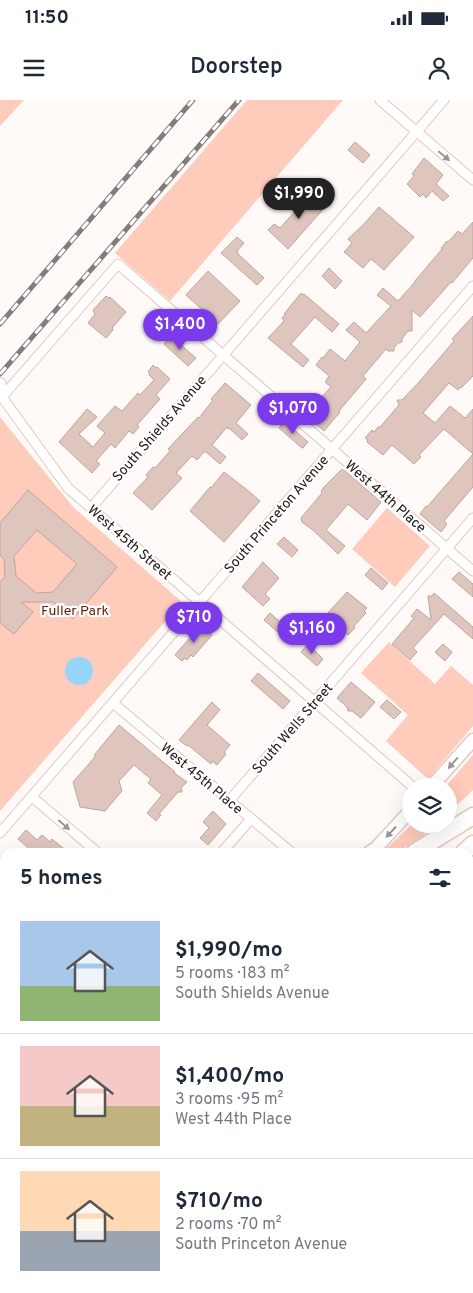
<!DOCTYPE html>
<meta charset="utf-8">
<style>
:root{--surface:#fff;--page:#f6f6f7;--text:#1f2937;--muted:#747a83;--line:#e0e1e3;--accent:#7c3aed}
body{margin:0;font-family:Overpass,sans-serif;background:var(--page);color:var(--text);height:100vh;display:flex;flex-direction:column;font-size:19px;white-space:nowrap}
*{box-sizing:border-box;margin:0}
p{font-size:16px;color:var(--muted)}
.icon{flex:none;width:28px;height:28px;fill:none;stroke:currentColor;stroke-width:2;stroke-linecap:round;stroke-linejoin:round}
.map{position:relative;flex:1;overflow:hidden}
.details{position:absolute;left:0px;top:748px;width:474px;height:446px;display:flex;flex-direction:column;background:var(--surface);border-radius:15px 15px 0 0;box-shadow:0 5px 20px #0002}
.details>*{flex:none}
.controls{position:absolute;left:402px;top:678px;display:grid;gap:10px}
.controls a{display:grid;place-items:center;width:55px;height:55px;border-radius:50%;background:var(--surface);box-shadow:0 5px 20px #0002;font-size:25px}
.price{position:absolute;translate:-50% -42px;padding:0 11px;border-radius:18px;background:var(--accent);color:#fff;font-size:16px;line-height:32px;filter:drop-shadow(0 1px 2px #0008)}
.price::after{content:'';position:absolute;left:50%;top:30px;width:15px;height:11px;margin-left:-8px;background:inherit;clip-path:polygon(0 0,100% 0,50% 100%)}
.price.active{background:#222;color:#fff}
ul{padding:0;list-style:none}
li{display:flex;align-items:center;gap:15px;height:125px;padding:0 20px}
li+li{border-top:1px solid var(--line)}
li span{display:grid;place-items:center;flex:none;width:140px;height:100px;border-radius:0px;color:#555}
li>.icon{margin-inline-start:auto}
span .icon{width:60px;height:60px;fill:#fffc;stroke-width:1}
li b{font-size:21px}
h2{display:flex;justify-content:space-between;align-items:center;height:60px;padding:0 20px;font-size:21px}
.status{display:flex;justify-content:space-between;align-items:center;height:35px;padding:0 25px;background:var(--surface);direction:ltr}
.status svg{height:14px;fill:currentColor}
header{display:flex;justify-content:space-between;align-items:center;height:65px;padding:0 20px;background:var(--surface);font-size:22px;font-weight:600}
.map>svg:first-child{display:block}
</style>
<div class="status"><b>11:50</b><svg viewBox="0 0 49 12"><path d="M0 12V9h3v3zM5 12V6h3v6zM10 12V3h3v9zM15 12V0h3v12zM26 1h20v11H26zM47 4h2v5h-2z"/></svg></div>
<header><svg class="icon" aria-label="menu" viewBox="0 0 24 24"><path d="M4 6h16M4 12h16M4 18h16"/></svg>Doorstep<svg class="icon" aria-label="person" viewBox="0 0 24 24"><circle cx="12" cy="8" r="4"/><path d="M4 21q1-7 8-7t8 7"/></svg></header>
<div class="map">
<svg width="473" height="1193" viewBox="0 0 473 1193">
<rect width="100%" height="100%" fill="#fff9f8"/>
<!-- green -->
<path fill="#ffcbbb" d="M 0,0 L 24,0 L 0,26 Z
M 247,0 L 343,0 L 170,201 L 115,153 Z
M 0,317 L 73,407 L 182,502 L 0,711 Z
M 387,408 L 430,446 L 395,487 L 352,449 Z
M 389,542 L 435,584 L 451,566 L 473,585 L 473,626 L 428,679 L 386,641 L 408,615 L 361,573 Z
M 473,655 L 473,690 L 449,713 L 449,686 L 446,686 Z
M 412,724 L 437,724 L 413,744 L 405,747 L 401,752 L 383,752 Z
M 470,1087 L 473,1089 L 473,1161 L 469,1166 L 469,1088 Z
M 248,1189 L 322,1189 L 318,1193 L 244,1193 Z
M 381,1189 L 450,1189 L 446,1193 L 378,1193 Z"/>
<!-- water -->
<path fill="#95d4fb" d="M65 571a14 14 0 1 1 28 0a14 14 0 1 1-28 0Z"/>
<!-- building -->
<path fill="#dec5bd" stroke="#bea59e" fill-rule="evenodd" d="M 355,42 L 370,55 L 363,63 L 348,50 Z
M 424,58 L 443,75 L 436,84 L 449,96 L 443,101 L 432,91 L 426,98 L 423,94 L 420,97 L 407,84 L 414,76 L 412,74 Z
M 305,88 L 326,106 L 288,149 L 268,130 L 274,124 L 280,128 L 304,101 L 298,96 Z
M 379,107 L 414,137 L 384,170 L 371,159 L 363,168 L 344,152 L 352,143 L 348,139 L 363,125 Z
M 473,122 L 473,158 L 452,183 L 451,182 L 420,217 L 412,210 L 412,231 L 408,231 L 402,239 L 402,242 L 398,243 L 394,248 L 394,251 L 388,251 L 386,249 L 363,276 L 366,279 L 339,311 L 340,312 L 324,331 L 306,315 L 310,310 L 306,306 L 312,298 L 317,302 L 331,287 L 325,282 L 329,276 L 316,265 L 322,257 L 323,258 L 330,249 L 345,261 L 360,242 L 346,230 L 354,222 L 366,233 L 391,206 L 377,195 L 383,188 L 398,201 L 415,182 L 415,181 L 442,149 L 441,148 L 447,141 L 448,142 L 458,131 L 462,134 Z
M 237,137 L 244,143 L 237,151 L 238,153 L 238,154 L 264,178 L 257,185 L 221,153 Z
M 329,168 L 342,181 L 335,189 L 322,176 Z
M 208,171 L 240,201 L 218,224 L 186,195 Z
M 301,193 L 303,195 L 304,194 L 339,224 L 332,232 L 315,217 L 291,244 L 309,260 L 303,267 L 268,238 L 284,221 L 282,218 L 285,215 L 284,214 Z
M 106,196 L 109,198 L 110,197 L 126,212 L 112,228 L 113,230 L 106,238 L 88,223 L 95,214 L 93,210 Z
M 473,216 L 473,276 L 461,288 L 460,287 L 458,290 L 449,283 L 423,313 L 435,323 L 450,306 L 465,318 L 473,309 L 473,354 L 444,329 L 419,355 L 421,357 L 414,364 L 392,345 L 383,355 L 367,342 L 368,340 L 365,338 L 372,330 L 374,332 L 378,327 L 380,327 L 399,305 L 397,300 L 402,300 L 420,281 L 454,241 L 452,239 Z
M 171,237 L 173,238 L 196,258 L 188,266 L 164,244 Z
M 153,265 L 156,268 L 157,267 L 170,279 L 156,295 L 160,299 L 137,325 L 139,327 L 133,334 L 129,331 L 115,348 L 111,344 L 96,361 L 100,364 L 92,373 L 59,342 L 87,309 L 97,317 L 79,334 L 93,347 L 105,333 L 97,326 L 115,306 L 122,311 L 138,293 L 140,295 L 154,280 L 149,275 L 150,274 L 148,272 Z
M 225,283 L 251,305 L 236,323 L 248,334 L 242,340 L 229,328 L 228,329 L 227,327 L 212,345 L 226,357 L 220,364 L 206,352 L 204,352 L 197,360 L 192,356 L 176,373 L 182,378 L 152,410 L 133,393 L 148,377 L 146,375 L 153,367 L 155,368 L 170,351 L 168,349 L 198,317 L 199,318 L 213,300 L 211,299 Z
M 284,321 L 308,342 L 303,348 L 302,348 L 279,328 Z
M 473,354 L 473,387 L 444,421 L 447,424 L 441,432 L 420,414 L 426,406 L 427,407 Z
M 341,370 L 344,370 L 381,402 L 367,420 L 348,404 L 326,430 L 345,446 L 338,454 L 314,431 L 302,422 L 301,418 L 322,393 L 321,392 L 323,388 Z
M 224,372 L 242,386 L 245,388 L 260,401 L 224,442 L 190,411 L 210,387 L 211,388 Z
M 28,390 L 117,467 L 73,519 L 53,502 L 21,502 L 33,512 L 14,534 L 0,523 L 0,482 L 5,477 L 4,459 L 0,455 L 0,423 ZM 37,430 L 77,464 L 53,492 L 36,493 L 16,476 L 14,456 Z
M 284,437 L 298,450 L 292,457 L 277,444 Z
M 263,462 L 279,478 L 265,494 L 270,499 L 263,506 L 242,487 Z
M 371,468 L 388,483 L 382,490 L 365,475 Z
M 459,472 L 473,484 L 473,497 L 452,479 Z
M 347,492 L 367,508 L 364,511 L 366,513 L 354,526 L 355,528 L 348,535 L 326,515 Z
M 434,493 L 473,527 L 473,539 L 444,514 L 413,548 L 417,552 L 410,560 L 392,544 L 414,518 L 411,516 L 417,509 L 431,520 L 428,496 L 432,496 Z
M 270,513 L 294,534 L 288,541 L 264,520 Z
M 201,525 L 212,535 L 193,557 L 191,555 L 187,560 L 185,558 L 182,561 L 175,555 Z
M 308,544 L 323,559 L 317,566 L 301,552 Z
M 443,544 L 452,552 L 445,561 L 435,552 Z
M 258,573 L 290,601 L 283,609 L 251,581 Z
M 351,582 L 375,602 L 361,618 L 352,611 L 348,611 L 347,607 L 337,598 Z
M 387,600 L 401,612 L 394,619 L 380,607 Z
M 212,602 L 220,610 L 207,625 L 230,645 L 224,652 L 226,654 L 217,665 L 212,661 L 211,664 L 188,645 L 187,646 L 179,640 Z
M 119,625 L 175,672 L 174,673 L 187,682 L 181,688 L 182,692 L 178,692 L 159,714 L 161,715 L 156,721 L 147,713 L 162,695 L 148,683 L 151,679 L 134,665 L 119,681 L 122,691 L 105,711 L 80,707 L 73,682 L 95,657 L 95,654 Z
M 213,711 L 226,724 L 208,745 L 200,738 L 209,728 L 203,722 Z
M 26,730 L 37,740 L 42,735 L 50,742 L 52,739 L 68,752 L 33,752 L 18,739 Z"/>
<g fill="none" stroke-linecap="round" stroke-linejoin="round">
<defs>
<path id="minor" d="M 380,0 L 473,80
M 1,283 L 2,297
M 0,295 L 2,297 L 68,388 L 412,686
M 2,297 L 118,164 L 473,471
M 91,408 L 444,0
M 113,603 L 291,752
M 32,697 L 97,752
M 229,701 L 473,418
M 0,733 L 473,186
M 222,752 L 251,719
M 0,831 L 5,835
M 0,922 L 5,926
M 469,1186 L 473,1181
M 462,1193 L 466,1189"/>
<path id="tertiary" d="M 14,1193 L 18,1189"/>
<path id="secondary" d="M 432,686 L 473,640
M 370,752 L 376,748 L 411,710
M 0,943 L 5,941
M 469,966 L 473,964
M 115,1189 L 121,1193
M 157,1189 L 161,1193"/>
<path id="motorway" d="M 415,752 L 473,716
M 464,752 L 473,744
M 469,781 L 473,777
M 469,842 L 473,838
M 469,872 L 473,868
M 469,896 L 473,892
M 469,920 L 473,916
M 0,1008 L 5,1005
M 0,1043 L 5,1040
M 0,1096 L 5,1092
M 0,1132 L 5,1129"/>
</defs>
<!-- minor casing -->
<use href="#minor" stroke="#e2c8c0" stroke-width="11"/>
<!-- tertiary casing -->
<use href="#tertiary" stroke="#e2c8c0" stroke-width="14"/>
<!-- secondary casing -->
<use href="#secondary" stroke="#e2c8c0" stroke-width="15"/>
<!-- motorway casing -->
<use href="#motorway" stroke="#e2c8c0" stroke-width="19"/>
<!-- minor -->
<use href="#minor" stroke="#fff" stroke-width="9"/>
<!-- tertiary -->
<use href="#tertiary" stroke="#fff" stroke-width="11"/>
<!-- secondary -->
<use href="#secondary" stroke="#fff" stroke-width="12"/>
<!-- motorway -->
<use href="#motorway" stroke="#fff" stroke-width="16"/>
<defs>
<path id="rail" d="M 0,224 L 193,0
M 0,274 L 239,0
M 469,816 L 473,812
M 0,1061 L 5,1058
M 469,1065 L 473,1060
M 0,1075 L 5,1072
M 357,1193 L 361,1189
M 367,1193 L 370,1189"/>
</defs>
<!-- rail casing -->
<use href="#rail" stroke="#847c7a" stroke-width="5"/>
<!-- rail -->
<use href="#rail" stroke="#fff" stroke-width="3" stroke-dasharray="9" stroke-linecap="butt"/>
<defs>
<path id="secondary-bridge" d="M 0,1075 L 5,1079"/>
</defs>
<!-- secondary-bridge casing -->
<use href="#secondary-bridge" stroke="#e2c8c0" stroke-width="15" stroke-linecap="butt"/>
<!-- secondary-bridge -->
<use href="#secondary-bridge" stroke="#fff" stroke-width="12"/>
</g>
<!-- one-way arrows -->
<defs><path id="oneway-solid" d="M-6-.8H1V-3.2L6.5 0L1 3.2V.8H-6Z" transform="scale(1.25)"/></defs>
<g fill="#9a9695">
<use href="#oneway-solid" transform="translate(444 56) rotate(40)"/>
<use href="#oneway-solid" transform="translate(453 663) rotate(131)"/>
<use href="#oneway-solid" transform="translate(64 725) rotate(41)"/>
<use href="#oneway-solid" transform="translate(391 732) rotate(133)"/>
</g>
<g text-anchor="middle" stroke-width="4.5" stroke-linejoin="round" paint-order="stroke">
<!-- street labels -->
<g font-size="14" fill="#1f1613" stroke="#fff">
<text transform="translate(159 328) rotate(-49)" y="5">South Shields Avenue</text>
<text transform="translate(386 396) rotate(41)" y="5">West 44th Place</text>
<text transform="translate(276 414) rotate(-49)" y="5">South Princeton Avenue</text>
<text transform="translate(130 442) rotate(41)" y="5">West 45th Street</text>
<text transform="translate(292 628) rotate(-49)" y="5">South Wells Street</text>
<text transform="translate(202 678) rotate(40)" y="5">West 45th Place</text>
</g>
<!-- park labels -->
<g font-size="14" fill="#631c01" stroke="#fff">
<text x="75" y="515">Fuller Park</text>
</g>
</g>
</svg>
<div class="controls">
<a><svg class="icon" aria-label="layers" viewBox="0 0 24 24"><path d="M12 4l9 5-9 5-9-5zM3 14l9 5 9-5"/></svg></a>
</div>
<b class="price active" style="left:299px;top:120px">$1,990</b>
<b class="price" style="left:180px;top:251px">$1,400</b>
<b class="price" style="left:293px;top:335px">$1,070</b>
<b class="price" style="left:194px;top:544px">$710</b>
<b class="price" style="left:312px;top:555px">$1,160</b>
<section class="details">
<h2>5 homes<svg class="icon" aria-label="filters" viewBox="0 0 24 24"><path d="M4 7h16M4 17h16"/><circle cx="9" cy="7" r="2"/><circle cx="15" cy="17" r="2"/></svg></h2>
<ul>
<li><span style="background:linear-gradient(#a9c7e8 65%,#8fb573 0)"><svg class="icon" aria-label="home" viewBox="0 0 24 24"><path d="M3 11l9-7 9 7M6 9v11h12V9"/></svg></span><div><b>$1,990/mo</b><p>5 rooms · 183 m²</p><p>South Shields Avenue</p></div></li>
<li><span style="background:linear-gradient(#f6c9c9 60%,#c2b280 0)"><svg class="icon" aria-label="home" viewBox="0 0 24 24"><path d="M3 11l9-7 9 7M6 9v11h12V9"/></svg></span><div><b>$1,400/mo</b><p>3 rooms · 95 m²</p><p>West 44th Place</p></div></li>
<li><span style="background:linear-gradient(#ffd9b3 60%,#9aa5b1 0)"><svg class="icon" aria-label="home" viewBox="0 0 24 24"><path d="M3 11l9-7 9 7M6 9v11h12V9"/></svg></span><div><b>$710/mo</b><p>2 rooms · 70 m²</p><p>South Princeton Avenue</p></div></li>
</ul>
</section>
</div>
